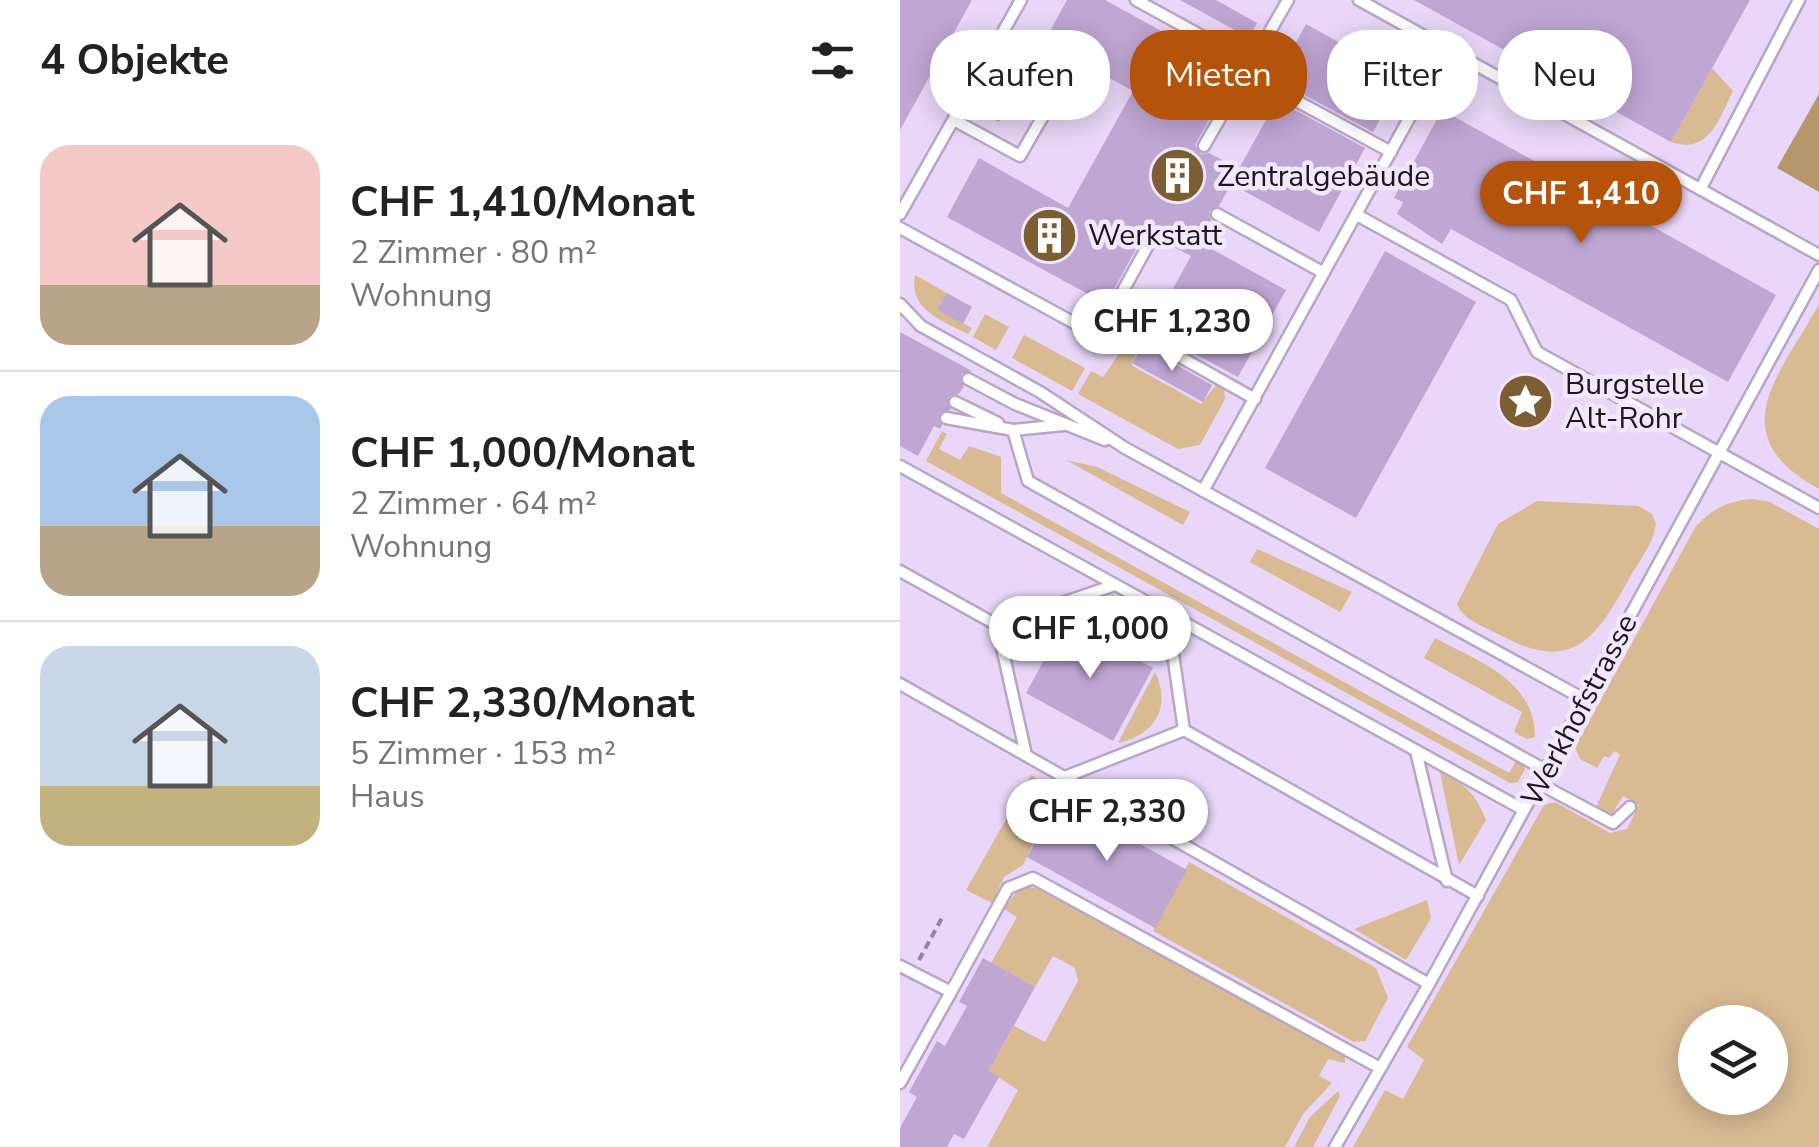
<!DOCTYPE html>
<html lang="de">
<meta charset="utf-8">
<style>
:root{--surface:#fff;--page:#f6f6f6;--text:#222;--muted:#767676;--line:#e0e0e0;--accent:#b45309}
body{margin:0;font-family:"Nunito Sans",sans-serif;background:var(--page);color:var(--text);height:100vh;display:flex;flex-direction:column;font-size:38px;white-space:nowrap}
*{box-sizing:border-box;margin:0}
p{font-size:32px;color:var(--muted)}
.icon{flex:none;width:55px;height:55px;fill:none;stroke:currentColor;stroke-width:2;stroke-linecap:round;stroke-linejoin:round}
.map{position:relative;flex:1;overflow:hidden}
.side{display:flex;flex-direction:column;background:var(--surface);width:900px}
.side>*{flex:none}
.banner{position:absolute;left:30px;top:30px;width:738px;height:90px;display:flex;gap:20px}
.tools{position:absolute;left:778px;top:1005px;display:grid;gap:20px}
.tools a{display:grid;place-items:center;width:110px;height:110px;border-radius:50%;background:var(--surface);box-shadow:0 5px 25px #0003;font-size:50px}
.price{position:absolute;translate:-50% -85px;padding:0 22px;border-radius:35px;background:#fff;color:#222;font-size:32px;line-height:65px;filter:drop-shadow(0 2px 5px #0008)}
.price::after{content:'';position:absolute;left:50%;top:60px;width:30px;height:22px;margin-left:-15px;background:inherit;clip-path:polygon(0 0,100% 0,50% 100%)}
.price.current{background:var(--accent);color:#fff}
ul{padding:0;list-style:none}
li{display:flex;align-items:center;gap:30px;height:250px;padding:0 40px}
li+li{border-top:2px solid var(--line)}
li span{display:grid;place-items:center;flex:none;width:280px;height:200px;border-radius:30px;color:#555}
li>.icon{margin-inline-start:auto}
span .icon{width:120px;height:120px;fill:#fffc;stroke-width:1}
li b{font-size:42px}
h2{display:flex;justify-content:space-between;align-items:center;height:120px;padding:0 40px;font-size:42px}
.chip{padding:0 35px;border-radius:40px;background:var(--surface);box-shadow:0 5px 25px #0003;font-size:35px;line-height:90px}
.chip.current{background:var(--accent);color:#fff}
main{display:flex;flex:1;min-height:0}
.map>svg:first-child{display:block}
</style>
<main>
<section class="side">
<h2>4 Objekte<svg class="icon" aria-label="filters" viewBox="0 0 24 24"><path d="M4 7h16M4 17h16"/><circle cx="9" cy="7" r="2"/><circle cx="15" cy="17" r="2"/></svg></h2>
<ul>
<li><span style="background:linear-gradient(#f6c9c9 70%,#b9a48a 0)"><svg class="icon" aria-label="home" viewBox="0 0 24 24"><path d="M3 11l9-7 9 7M6 9v11h12V9"/></svg></span><div><b>CHF 1,410/Monat</b><p>2 Zimmer · 80 m²</p><p>Wohnung</p></div></li>
<li><span style="background:linear-gradient(#a9c7e8 65%,#b9a48a 0)"><svg class="icon" aria-label="home" viewBox="0 0 24 24"><path d="M3 11l9-7 9 7M6 9v11h12V9"/></svg></span><div><b>CHF 1,000/Monat</b><p>2 Zimmer · 64 m²</p><p>Wohnung</p></div></li>
<li><span style="background:linear-gradient(#c9d6e8 70%,#c2b280 0)"><svg class="icon" aria-label="home" viewBox="0 0 24 24"><path d="M3 11l9-7 9 7M6 9v11h12V9"/></svg></span><div><b>CHF 2,330/Monat</b><p>5 Zimmer · 153 m²</p><p>Haus</p></div></li>
</ul>
</section>
<div class="map">
<svg width="919" height="1147" viewBox="0 0 919 1147">
<rect width="100%" height="100%" fill="#e9d6f8"/>
<!-- green -->
<path fill="#d8ba93" fill-rule="evenodd" d="M 812,68 L 833,91 C 819,119 809,155 771,142 Z
M 15,275 L 47,293 L 37,310 L 72,328 L 68,334 C 43,321 8,310 15,275 Z
M 919,304 L 919,489 C 820,434 879,377 919,304 Z
M 85,314 L 109,327 L 96,350 L 73,337 Z
M 124,335 L 185,368 L 172,391 L 112,358 Z
M 228,341 L 237,341 L 239,349 L 231,365 L 301,404 L 317,384 L 324,389 L 325,399 L 300,445 L 278,449 L 178,394 L 191,371 L 203,377 Z
M 42,431 L 47,434 L 39,449 L 60,460 L 69,446 L 101,457 L 101,493 L 609,773 L 619,756 L 625,769 L 618,782 L 610,783 L 26,461 Z
M 166,460 L 197,467 L 290,512 L 283,525 Z
M 853,499 L 870,502 L 919,529 L 919,1147 L 453,1147 L 485,1090 L 503,1099 L 524,1060 L 507,1047 L 644,805 L 655,802 L 710,833 L 727,829 L 739,805 L 723,796 L 712,814 L 696,807 L 720,755 L 714,751 L 709,758 L 704,756 L 697,768 L 680,759 L 675,747 L 796,526 C 813,508 828,501 853,499 ZM 870,1022 L 870,1098 L 795,1098 L 795,1022 Z
M 637,501 L 738,506 L 752,514 L 756,524 C 754,543 738,562 729,579 C 695,640 672,674 600,635 C 585,627 563,620 557,604 L 598,524 Z
M 357,549 L 452,592 L 440,612 L 350,562 Z
M 535,638 C 579,662 635,680 635,737 L 627,739 L 614,732 L 622,712 L 524,658 Z
M 255,672 C 272,707 255,735 218,743 Z
M 540,772 C 565,784 576,794 586,820 L 559,865 Z
M 131,775 L 158,790 L 123,865 L 104,877 L 92,903 L 66,890 Z
M 289,862 L 476,968 L 488,998 L 465,1041 L 454,1042 L 253,931 Z
M 127,887 L 142,889 L 445,1056 L 445,1063 L 428,1059 L 419,1076 L 432,1083 L 403,1114 L 385,1147 L 87,1147 L 118,1090 L 89,1071 L 114,1026 L 145,1042 L 178,981 L 175,968 L 153,956 L 135,987 L 91,963 L 117,917 L 104,909 L 116,892 Z
M 527,900 L 531,918 L 506,960 L 454,929 Z
M 438,1091 L 440,1096 L 413,1147 L 394,1147 L 410,1117 Z"/>
<!-- water -->
<path fill="#b6966b" d="M 919,94 L 919,192 L 877,168 Z"/>
<!-- building -->
<path fill="#bfa6d3" d="M 0,0 L 72,0 L 0,130 Z
M 167,0 L 205,0 L 336,72 L 295,145 L 301,154 L 309,153 L 339,169 L 331,183 L 377,100 L 465,148 L 419,232 L 331,184 L 319,206 L 309,211 L 311,220 L 299,242 L 386,290 L 338,377 L 250,330 L 291,256 L 260,240 L 255,230 L 244,234 L 206,304 L 47,217 L 79,158 L 168,208 L 233,91 L 144,42 Z
M 280,0 L 316,0 L 357,23 L 349,38 Z
M 514,0 L 850,0 L 771,142 Z
M 406,24 L 503,78 L 473,132 L 386,85 L 388,82 L 378,76 Z
M 96,63 L 124,78 L 99,122 L 71,107 Z
M 542,110 L 876,295 L 828,382 L 551,229 L 542,244 L 497,214 L 503,202 L 494,198 Z
M 485,251 L 576,302 L 456,518 L 365,468 Z
M 47,293 L 72,307 L 63,324 L 37,310 Z
M 0,332 L 72,371 L 61,374 L 64,386 L 59,394 L 48,397 L 51,410 L 39,413 L 42,426 L 40,429 L 34,426 L 18,456 L 0,446 Z
M 243,346 L 312,385 L 303,402 L 232,363 Z
M 166,620 L 253,668 L 213,741 L 126,693 Z
M 159,799 L 287,870 L 255,928 L 127,857 Z
M 83,958 L 135,987 L 89,1071 L 99,1077 L 64,1139 L 54,1134 L 47,1147 L 0,1147 L 0,1128 L 17,1097 L 9,1092 L 37,1041 L 45,1046 L 67,1006 L 59,1002 Z"/>
<g fill="none" stroke-linecap="round" stroke-linejoin="round">
<defs>
<path id="service" d="M 236,0 L 351,63
M 459,0 L 919,255
M 345,73 L 491,152
M 54,120 L 120,156 L 166,76 L 99,39
M 304,146 L 388,0
M 801,188 L 899,0
M 0,214 L 121,0
M 317,214 L 424,273
M 457,215 L 611,300 L 637,352 L 919,508
M 0,228 L 198,336 L 245,337 L 355,399
M 0,304 L 21,326 L 140,392 L 225,448 L 682,698
M 198,336 L 252,238
M 68,379 L 115,404 L 205,440
M 55,402 L 98,423
M 46,418 L 113,430 L 163,425
M 113,430 L 128,481 L 645,770
M 0,466 L 624,810
M 303,491 L 548,48
M 0,571 L 97,625 L 126,755
M 97,625 L 215,585
M 0,684 L 529,984
M 284,730 L 578,896
M 516,751 L 547,881
M 165,777 L 284,730 L 267,613
M 638,783 L 713,823 L 730,807
M 0,966 L 51,992 L 108,888 L 133,878 L 480,1068
M 0,1083 L 51,992
M 435,1147 L 529,984 L 919,270"/>
</defs>
<!-- service casing -->
<use href="#service" stroke="#b8a6c6" stroke-width="15"/>
<!-- path -->
<path stroke="#93859e" stroke-width="4" stroke-dasharray="8 5" stroke-linecap="butt" d="M 19,960 L 43,916"/>
<!-- service -->
<use href="#service" stroke="#fff" stroke-width="10"/>
</g>
<!-- icons -->
<defs>
<symbol id="building-disc" viewBox="-11 -11 22 22"><circle r="9.5" fill="#7d5d32" stroke="#f2e7fb"/><path d="M-4-6H4V6H1V3H-1V6H-4ZM-2.5-4.3h1.7v1.8h-1.7ZM.8-4.3h1.7v1.8H.8ZM-2.5-1h1.7V.8h-1.7ZM.8-1h1.7V.8H.8Z" fill="#fff"/></symbol>
<symbol id="sight-disc" viewBox="-11 -11 22 22"><circle r="9.5" fill="#7d5d32" stroke="#f2e7fb"/><path d="M0-6L1.8-2.2L6-1.7L2.9 1.2L3.7 5.4L0 3.3L-3.7 5.4L-2.9 1.2L-6-1.7L-1.8-2.2Z" fill="#fff"/></symbol>
</defs>
<g fill-rule="evenodd">
<use href="#building-disc" x="246" y="144" width="63" height="63"/>
<use href="#building-disc" x="118" y="204" width="63" height="63"/>
<use href="#sight-disc" x="594" y="370" width="63" height="63"/>
</g>
<g text-anchor="middle" stroke-width="9" stroke-linejoin="round" paint-order="stroke">
<!-- poi labels -->
<g font-size="30" fill="#1e1723" stroke="#f2e7fb" text-anchor="start">
<text x="317" y="186">Zentralgebäude</text>
<text x="188" y="245">Werkstatt</text>
<text x="665" y="394">Burgstelle<tspan x="665" dy="34">Alt-Rohr</tspan></text>
</g>
<!-- street labels -->
<g font-size="30" fill="#1e1723" stroke="#f2e7fb">
<text transform="translate(679 710) rotate(-62)" y="10">Werkhofstrasse</text>
</g>
</g>
</svg>
<div class="tools">
<a><svg class="icon" aria-label="layers" viewBox="0 0 24 24"><path d="M12 4l9 5-9 5-9-5zM3 14l9 5 9-5"/></svg></a>
</div>
<b class="price current" style="left:681px;top:246px">CHF 1,410</b>
<b class="price" style="left:272px;top:374px">CHF 1,230</b>
<b class="price" style="left:190px;top:681px">CHF 1,000</b>
<b class="price" style="left:207px;top:864px">CHF 2,330</b>
<div class="banner">
<a class="chip">Kaufen</a>
<a class="chip current">Mieten</a>
<a class="chip">Filter</a>
<a class="chip">Neu</a>
</div>
</div>
</main>
